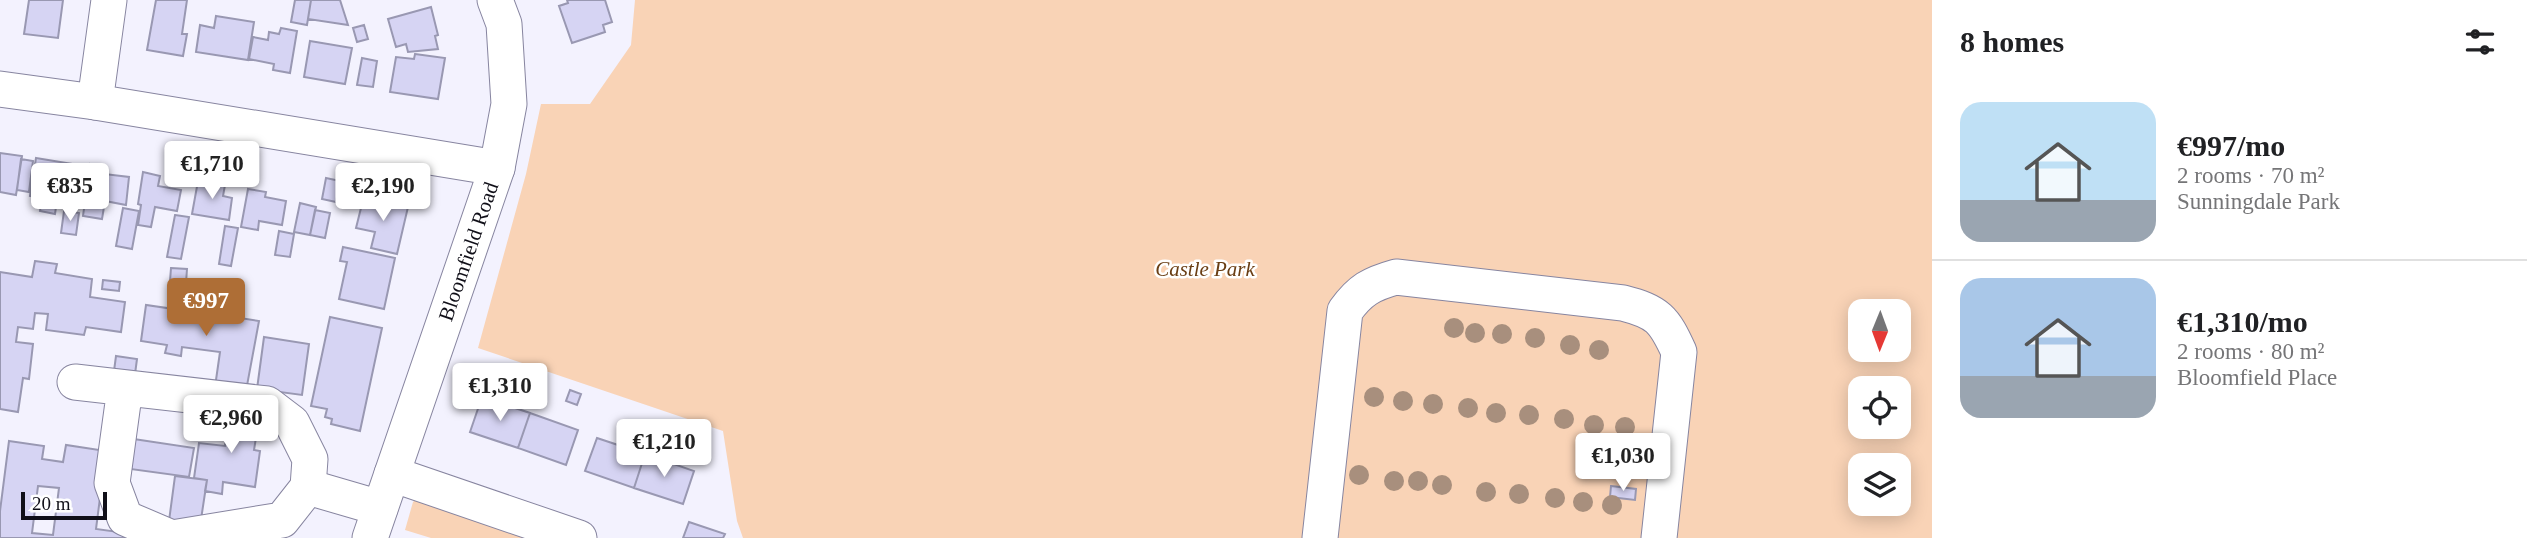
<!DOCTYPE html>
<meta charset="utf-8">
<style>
:root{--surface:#fff;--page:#f2f2f2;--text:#202124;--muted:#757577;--line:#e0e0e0;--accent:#ae6e36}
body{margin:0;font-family:Georgia,serif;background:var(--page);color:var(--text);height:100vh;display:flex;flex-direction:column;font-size:26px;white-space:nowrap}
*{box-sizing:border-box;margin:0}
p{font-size:23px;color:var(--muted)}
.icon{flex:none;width:38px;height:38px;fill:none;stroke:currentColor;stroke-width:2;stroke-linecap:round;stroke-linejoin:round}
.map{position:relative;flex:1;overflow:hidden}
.details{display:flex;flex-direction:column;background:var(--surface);width:595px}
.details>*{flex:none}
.needle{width:46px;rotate:181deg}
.controls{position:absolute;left:1848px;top:299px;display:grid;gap:14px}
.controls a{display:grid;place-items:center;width:63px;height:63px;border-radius:14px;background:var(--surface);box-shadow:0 4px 18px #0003;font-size:35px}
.scale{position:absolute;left:21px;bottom:18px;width:86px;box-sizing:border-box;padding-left:7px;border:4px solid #100f18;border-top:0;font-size:19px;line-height:24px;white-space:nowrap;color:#100f18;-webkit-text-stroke:5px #fff;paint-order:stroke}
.price{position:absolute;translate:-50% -60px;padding:0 16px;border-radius:7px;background:#fff;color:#222;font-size:23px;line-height:46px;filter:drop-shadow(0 2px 4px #0008)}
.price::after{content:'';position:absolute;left:50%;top:42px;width:21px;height:16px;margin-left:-10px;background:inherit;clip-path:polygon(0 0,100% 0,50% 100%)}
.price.on{background:var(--accent);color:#fff}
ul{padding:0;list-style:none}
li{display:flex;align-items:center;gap:21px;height:175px;padding:0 28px}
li+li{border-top:2px solid var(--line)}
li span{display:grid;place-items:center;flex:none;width:196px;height:140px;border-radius:21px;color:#555}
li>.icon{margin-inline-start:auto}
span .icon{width:84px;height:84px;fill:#fffc;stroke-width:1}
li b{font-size:30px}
h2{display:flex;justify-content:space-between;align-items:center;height:84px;padding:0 28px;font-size:30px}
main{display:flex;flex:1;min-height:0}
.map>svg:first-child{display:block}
</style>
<main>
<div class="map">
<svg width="1932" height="538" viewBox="0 0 1932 538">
<rect width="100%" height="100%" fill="#f3f2fe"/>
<!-- green -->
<path fill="#f9d3b6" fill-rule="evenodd" d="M 635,0 L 1932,0 L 1932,538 L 743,538 L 737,521 L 723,431 L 478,348 L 526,174 L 541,104 L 590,104 L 631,45 ZM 1860,312 L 1899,312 L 1899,350 L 1860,350 ZM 1860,388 L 1899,388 L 1899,427 L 1860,427 ZM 1860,466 L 1899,466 L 1899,504 L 1860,504 Z
M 417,498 L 540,538 L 431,538 L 405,530 L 413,502 Z"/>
<!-- building -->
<path fill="#d6d4f3" stroke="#9998b2" stroke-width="2" fill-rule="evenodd" d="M 29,0 L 63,0 L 58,38 L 24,34 Z
M 156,0 L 187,0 L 182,34 L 187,34 L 183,56 L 147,50 Z
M 295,0 L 311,0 L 307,25 L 291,22 Z
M 311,0 L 340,0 L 348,25 L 308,19 Z
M 567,0 L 605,0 L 612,22 L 603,25 L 605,32 L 572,43 L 559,6 L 568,3 Z
M 431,7 L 438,35 L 435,36 L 438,49 L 408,52 L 406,44 L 396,47 L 388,19 Z
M 216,16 L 254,22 L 248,60 L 196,52 L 200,25 L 214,28 Z
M 364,25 L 368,39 L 357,42 L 353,28 Z
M 281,28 L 297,31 L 290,73 L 273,70 L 274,64 L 249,59 L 253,37 L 268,40 L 269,32 L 279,34 Z
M 310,41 L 352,48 L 345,84 L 304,77 Z
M 415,54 L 445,58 L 438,99 L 390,92 L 396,57 L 414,59 Z
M 362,58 L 377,61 L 373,87 L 357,85 Z
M 0,153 L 22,156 L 16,195 L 0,192 Z
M 36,158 L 79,165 L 73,203 L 57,200 L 55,214 L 40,211 L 42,198 L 30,196 Z
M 21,159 L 33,161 L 29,192 L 17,190 Z
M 90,164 L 105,167 L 104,174 L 129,177 L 126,205 L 105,201 L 102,219 L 83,216 Z
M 143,172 L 160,176 L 158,186 L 181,190 L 177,211 L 155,207 L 151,227 L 138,225 L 141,205 L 138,204 Z
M 326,178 L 340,181 L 336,202 L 322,199 Z
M 198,181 L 225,185 L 223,196 L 232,198 L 229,220 L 192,214 Z
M 248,189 L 266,192 L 265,197 L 286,201 L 282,225 L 259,221 L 258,230 L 241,227 Z
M 364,196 L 408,207 L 397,254 L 371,248 L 375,232 L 356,228 Z
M 300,203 L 316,207 L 310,235 L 294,232 Z
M 123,208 L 139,211 L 132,249 L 116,246 Z
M 315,210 L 330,213 L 325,238 L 310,235 Z
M 64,211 L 79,213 L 76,235 L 61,233 Z
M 175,215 L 189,217 L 181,259 L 167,257 Z
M 225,226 L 238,228 L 231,266 L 219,264 Z
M 279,231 L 294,234 L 290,257 L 275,255 Z
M 343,247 L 395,258 L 384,309 L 339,299 L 347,262 L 340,261 Z
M 35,261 L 57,264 L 55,273 L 92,279 L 90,297 L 125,302 L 121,332 L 86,327 L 84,335 L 46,330 L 48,314 L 35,313 L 33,329 L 18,327 L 16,342 L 33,344 L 29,379 L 23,378 L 18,412 L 0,409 L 0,272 L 32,277 Z
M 171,268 L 187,269 L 186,283 L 170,281 Z
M 103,280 L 120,282 L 119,291 L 102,289 Z
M 175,299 L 193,302 L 192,311 L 210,313 L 211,305 L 228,307 L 227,316 L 259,321 L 246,391 L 215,387 L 220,352 L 182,347 L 181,356 L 165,353 L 167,345 L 141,341 L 146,305 L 174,309 Z
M 330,317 L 382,328 L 360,431 L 331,424 L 332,419 L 325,417 L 327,409 L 311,406 Z
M 264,337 L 309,344 L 302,395 L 257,389 Z
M 116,356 L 137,359 L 135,374 L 114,371 Z
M 570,390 L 581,394 L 577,405 L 566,401 Z
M 482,397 L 530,413 L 518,448 L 470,432 Z
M 230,409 L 260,413 L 254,450 L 260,451 L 255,487 L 223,482 L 222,494 L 205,491 L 207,480 L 194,478 L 199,443 L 225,446 Z
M 530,413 L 578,430 L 566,465 L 518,448 Z
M 127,438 L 194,448 L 189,477 L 123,468 Z
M 597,438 L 645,454 L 634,488 L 585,471 Z
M 9,441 L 44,446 L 42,459 L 63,462 L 66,445 L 106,451 L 96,529 L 133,534 L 133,538 L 0,538 L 0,511 ZM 38,486 L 59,488 L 53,535 L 32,533 Z
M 645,454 L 694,471 L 683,504 L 634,488 Z
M 175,476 L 207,480 L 200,526 L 169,521 Z
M 1611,486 L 1636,489 L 1635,500 L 1610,497 Z
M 689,522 L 725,534 L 723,538 L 683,538 Z"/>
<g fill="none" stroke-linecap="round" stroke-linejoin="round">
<defs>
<g id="minor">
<path d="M 0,89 L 95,102 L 497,168"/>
<path d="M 95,102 L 109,0"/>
<path d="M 75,382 L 267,404 L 292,423 L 310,459 L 308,487 L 282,520 L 172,538 L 125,518 L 112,483 L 125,388"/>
<path d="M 392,474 L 579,538"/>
<path d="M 308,487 L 380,508"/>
<path id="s1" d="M 370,538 L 497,168 L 509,104 L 504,24 L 495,0"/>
<path d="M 1320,538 L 1345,311 C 1360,290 1371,284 1396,277 L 1623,303 C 1658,312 1664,319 1679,352 L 1659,538"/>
</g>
</defs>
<!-- minor casing -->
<use href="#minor" stroke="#8785a0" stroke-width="37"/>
<!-- minor -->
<use href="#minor" stroke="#fff" stroke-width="35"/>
</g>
<!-- trees -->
<g fill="#a88f7d">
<circle cx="1454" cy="328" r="10"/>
<circle cx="1475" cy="333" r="10"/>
<circle cx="1502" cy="334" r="10"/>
<circle cx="1535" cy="338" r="10"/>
<circle cx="1570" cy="345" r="10"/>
<circle cx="1599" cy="350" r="10"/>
<circle cx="1374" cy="397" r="10"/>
<circle cx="1403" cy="401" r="10"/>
<circle cx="1433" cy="404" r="10"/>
<circle cx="1468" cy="408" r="10"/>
<circle cx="1496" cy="413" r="10"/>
<circle cx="1529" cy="415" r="10"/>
<circle cx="1564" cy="419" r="10"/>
<circle cx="1594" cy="425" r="10"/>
<circle cx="1625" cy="427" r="10"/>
<circle cx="1359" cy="475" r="10"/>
<circle cx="1394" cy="481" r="10"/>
<circle cx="1418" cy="481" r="10"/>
<circle cx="1442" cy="485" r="10"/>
<circle cx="1486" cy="492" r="10"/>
<circle cx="1519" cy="494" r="10"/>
<circle cx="1555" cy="498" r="10"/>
<circle cx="1583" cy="502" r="10"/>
<circle cx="1612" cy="505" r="10"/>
</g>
<g text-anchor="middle" stroke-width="5" stroke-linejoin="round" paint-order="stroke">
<!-- street labels -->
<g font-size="21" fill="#100f18" stroke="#fff">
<text dy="7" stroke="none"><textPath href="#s1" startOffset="303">Bloomfield Road</textPath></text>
</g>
<!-- park labels -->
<g font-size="21" font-style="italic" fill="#6a3e14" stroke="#fff">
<text x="1205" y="276">Castle Park</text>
</g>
</g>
</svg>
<div class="controls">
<a><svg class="needle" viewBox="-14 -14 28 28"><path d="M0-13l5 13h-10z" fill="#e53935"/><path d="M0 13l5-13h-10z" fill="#757577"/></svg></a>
<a><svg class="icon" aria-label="locate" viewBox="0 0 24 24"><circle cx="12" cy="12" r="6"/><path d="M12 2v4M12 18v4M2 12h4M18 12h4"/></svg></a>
<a><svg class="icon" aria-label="layers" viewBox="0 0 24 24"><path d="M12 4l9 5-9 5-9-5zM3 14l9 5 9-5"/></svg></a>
</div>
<div class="scale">20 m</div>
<b class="price" style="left:212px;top:201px">€1,710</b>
<b class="price" style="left:70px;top:223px">€835</b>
<b class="price" style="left:383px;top:223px">€2,190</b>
<b class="price on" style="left:206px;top:338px">€997</b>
<b class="price" style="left:500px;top:423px">€1,310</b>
<b class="price" style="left:231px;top:455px">€2,960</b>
<b class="price" style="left:664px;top:479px">€1,210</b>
<b class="price" style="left:1623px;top:493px">€1,030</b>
</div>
<section class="details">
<h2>8 homes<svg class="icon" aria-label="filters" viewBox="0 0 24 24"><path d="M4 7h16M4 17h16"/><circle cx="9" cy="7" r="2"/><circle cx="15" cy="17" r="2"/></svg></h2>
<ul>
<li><span style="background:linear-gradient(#bfe0f5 70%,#9aa5b1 0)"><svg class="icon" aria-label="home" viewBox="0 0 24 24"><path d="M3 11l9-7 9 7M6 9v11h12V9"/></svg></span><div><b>€997/mo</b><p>2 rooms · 70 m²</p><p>Sunningdale Park</p></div></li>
<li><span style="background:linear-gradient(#a9c7e8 70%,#9aa5b1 0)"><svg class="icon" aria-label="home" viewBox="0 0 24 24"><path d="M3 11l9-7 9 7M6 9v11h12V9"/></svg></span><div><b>€1,310/mo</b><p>2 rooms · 80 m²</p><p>Bloomfield Place</p></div></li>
</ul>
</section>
</main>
